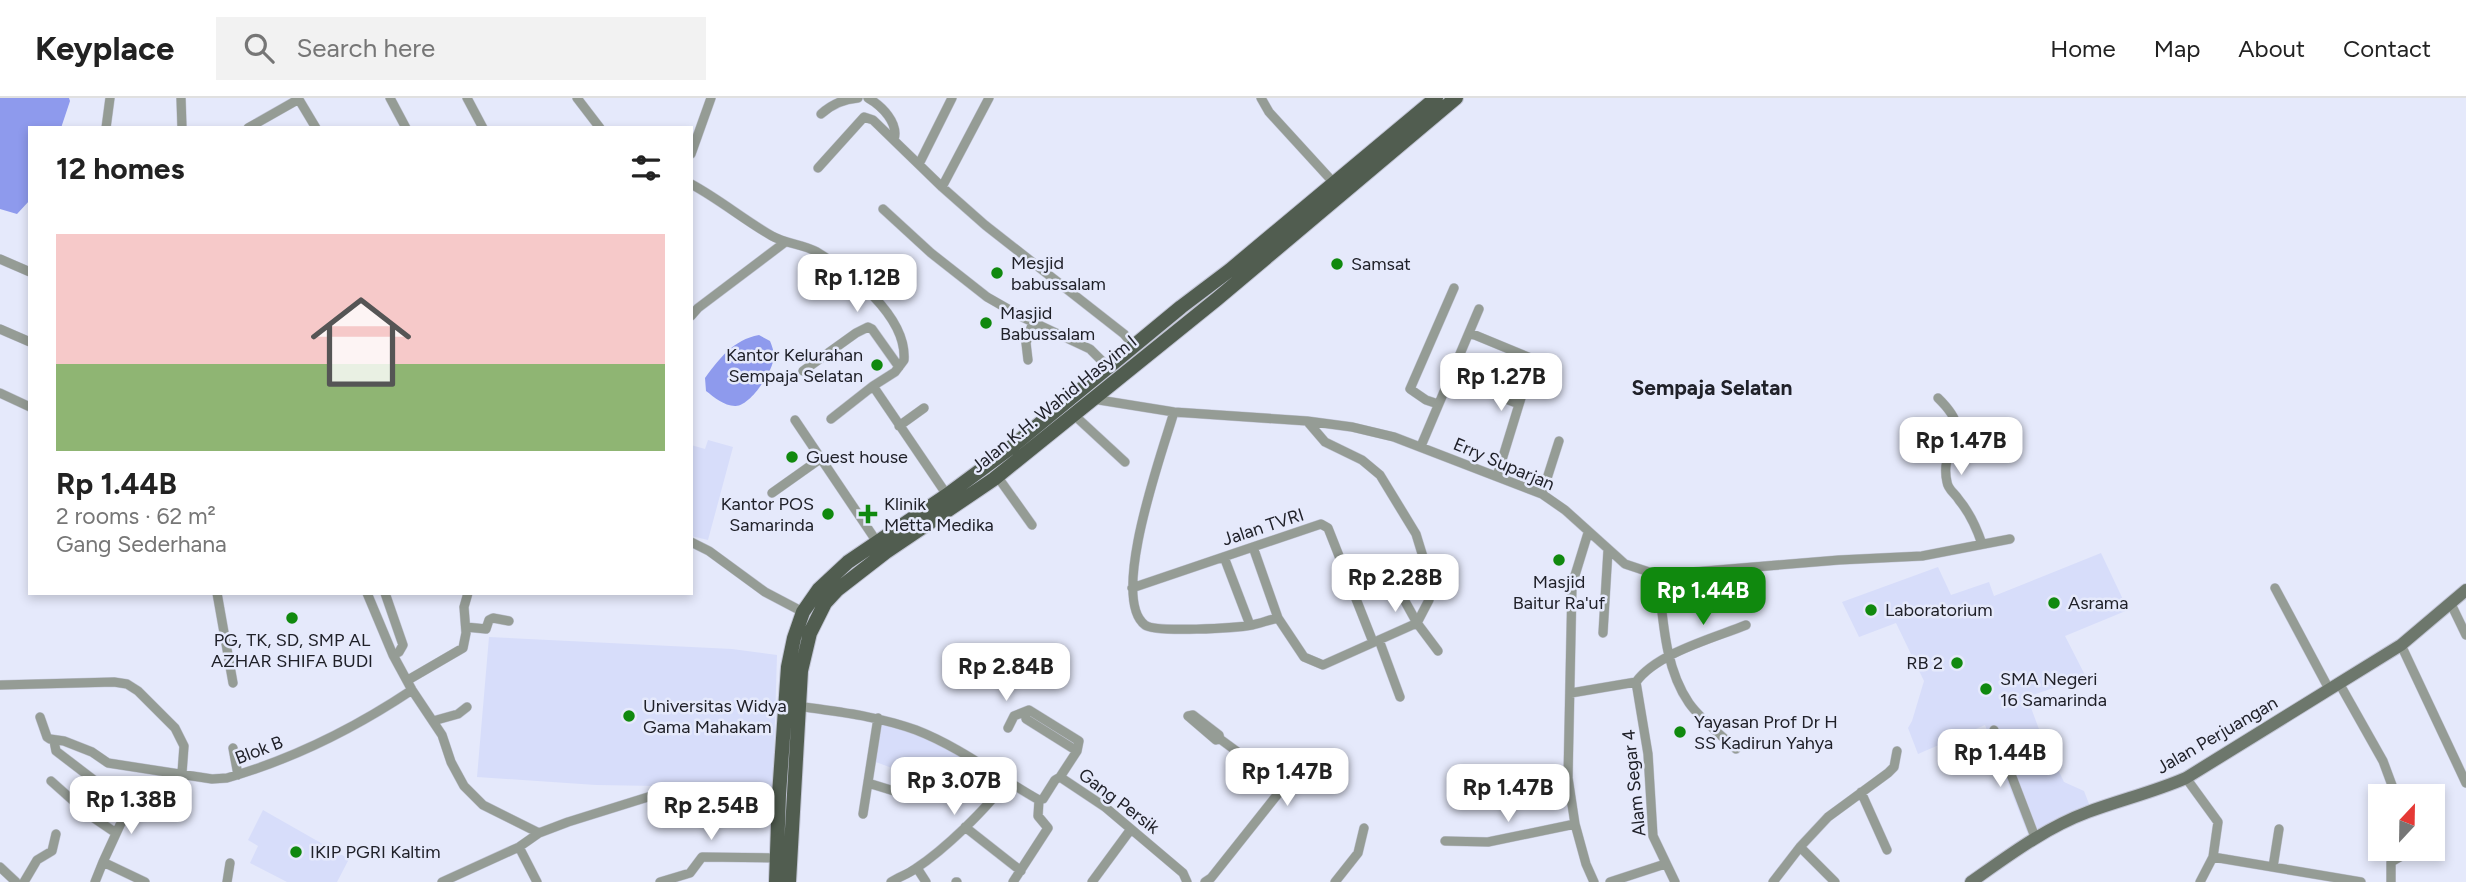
<!DOCTYPE html>
<meta charset="utf-8">
<style>
:root{--surface:#fff;--page:#f2f2f2;--text:#222;--muted:#767676;--line:#e0e0e0;--accent:#10890e}
body{margin:0;font-family:Figtree,sans-serif;background:var(--page);color:var(--text);height:100vh;display:flex;flex-direction:column;font-size:26px;white-space:nowrap}
*{box-sizing:border-box;margin:0}
p{font-size:23px;color:var(--muted)}
.icon{flex:none;width:38px;height:38px;fill:none;stroke:currentColor;stroke-width:2;stroke-linecap:round;stroke-linejoin:round}
.map{position:relative;flex:1;overflow:hidden}
.panel{position:absolute;left:28px;top:28px;width:665px;height:469px;display:flex;flex-direction:column;background:var(--surface);border-radius:0px;box-shadow:0 4px 10px #0003}
.panel>*{flex:none}
.needle{width:46px;rotate:22deg}
.buttons{position:absolute;left:2368px;top:686px;display:grid;gap:14px}
.buttons a{display:grid;place-items:center;width:77px;height:77px;border-radius:0px;background:var(--surface);box-shadow:0 4px 10px #0003;font-size:35px}
.price{position:absolute;translate:-50% -60px;padding:0 16px;border-radius:14px;background:#fff;color:#222;font-size:23px;line-height:46px;filter:drop-shadow(0 2px 4px #0008)}
.price::after{content:'';position:absolute;left:50%;top:42px;width:21px;height:16px;margin-left:-10px;background:inherit;clip-path:polygon(0 0,100% 0,50% 100%)}
.price.active{background:var(--accent);color:#fff}
ul{padding:0;list-style:none}
li{display:grid;align-content:center;gap:14px;height:371px;padding:0 28px}
li span{display:grid;place-items:center;height:217px;border-radius:0px;color:#555}
li>.icon{margin-inline-start:auto}
span .icon{width:126px;height:126px;fill:#fffc;stroke-width:1}
li b{font-size:30px}
h2{display:flex;justify-content:space-between;align-items:center;height:84px;padding:0 28px;font-size:30px}
header{display:flex;align-items:center;gap:42px;box-sizing:border-box;height:98px;padding:0 35px;background:var(--surface);border-bottom:2px solid var(--line)}
header strong{font-size:33px}
nav{display:flex;gap:38px;margin-inline-start:auto;font-size:24px}
.search{width:490px;height:63px;background:var(--page);display:flex;align-items:center;gap:18px;box-sizing:border-box;padding:0 24px;border-radius:0px;color:var(--muted);font-size:26px}
.map>svg:first-child{display:block}
</style>
<header>
<strong>Keyplace</strong>
<div class="search"><svg class="icon" aria-label="search" viewBox="0 0 24 24"><circle cx="10" cy="10" r="6"/><path d="M15 15l6 6"/></svg>Search here</div>
<nav><a>Home</a><a>Map</a><a>About</a><a>Contact</a></nav>
</header>
<div class="map">
<svg width="2466" height="784" viewBox="0 0 2466 784">
<rect width="100%" height="100%" fill="#e5e9fb"/>
<!-- built -->
<path fill="#d7ddfa" d="M 708,342 L 733,349 L 708,442 L 691,438 L 691,347 L 705,351 Z
M 2101,455 L 2128,512 L 2065,538 L 2086,579 L 2027,599 L 2040,634 L 2064,684 L 2084,693 L 2091,711 L 2029,739 L 1985,627 L 1918,656 L 1908,630 L 1912,623 L 1924,583 L 1896,525 L 1859,539 L 1842,504 L 1938,469 L 1951,497 L 1989,484 L 1994,498 Z
M 489,539 L 732,551 L 777,557 L 773,690 L 596,687 L 477,679 Z
M 879,623 L 914,634 L 968,661 L 952,688 L 914,671 L 911,677 L 873,663 Z
M 263,712 L 349,761 L 337,784 L 287,784 L 250,765 L 258,748 L 248,742 Z"/>
<!-- water -->
<path fill="#8e9aed" d="M 0,0 L 69,0 L 70,3 L 61,30 L 30,30 L 30,102 L 17,116 L 0,111 Z
M 759,237 L 770,243 C 772,248 774,253 774,259 C 773,273 750,309 735,308 C 724,308 714,299 706,293 L 705,280 C 720,260 733,242 759,237 Z"/>
<g fill="none" stroke-linecap="round" stroke-linejoin="round">
<defs>
<path id="street" d="M 181,0 L 182,30
M 298,0 L 316,30
M 390,0 L 406,30
M 467,0 L 483,30
M 577,0 L 600,30
M 868,0 C 882,8 899,25 894,42
M 1261,0 L 1269,14 L 1333,84
M 821,16 C 832,6 843,1 858,0
M 106,30 L 110,0
M 248,30 L 299,1
M 691,56 L 711,0
M 919,66 L 952,0
M 818,70 L 864,19 L 873,22 L 942,89 L 985,127 L 1124,236 L 1135,249
M 691,86 C 719,101 744,122 772,138 C 786,146 803,146 817,154 C 851,175 907,218 904,262 L 895,274 L 873,288 L 947,397
M 942,89 L 989,0
M 883,111 L 931,155 L 987,199 L 1022,219 L 1090,251 L 1109,270
M 0,161 L 30,174
M 691,218 L 698,210 L 784,145
M 0,231 L 30,244
M 1470,235 L 1533,261 L 1497,378
M 1028,262 L 1026,245 L 1033,224
M 803,273 L 856,235 L 868,229 L 872,231 L 899,269
M 1450,279 L 1519,306
M 0,295 L 30,309
M 1938,300 C 1980,341 1938,344 1947,384 C 1948,392 1955,395 1959,402 C 1969,414 1977,431 1982,446
M 1093,301 L 1174,314 L 1307,323 L 1352,329 L 1394,339 L 1542,396 L 1565,412 L 1625,466 L 1658,477 L 1839,462 L 1922,458 L 2010,441
M 1438,306 L 1426,302 L 1410,291 L 1454,190
M 1174,314 C 1163,352 1109,500 1145,527 C 1155,535 1236,530 1252,527 C 1261,525 1269,522 1278,520 L 1304,559 L 1323,567 L 1417,525 L 1429,502 L 1428,475 L 1416,436 L 1380,377 L 1362,362 L 1325,344 L 1307,323
M 1073,316 L 1125,364
M 831,321 L 873,288
M 795,322 L 877,444
M 899,328 L 924,310
M 1421,348 L 1479,211
M 997,378 L 1032,427
M 772,395 L 820,361
M 1542,396 L 1559,343
M 1588,435 L 1572,487 L 1568,680 L 1575,726 L 1586,766 L 1594,784
M 691,444 L 709,453 L 765,494 L 803,514
M 1253,449 L 1278,520
M 1224,459 L 1250,527
M 1658,477 C 1663,519 1664,569 1689,605 C 1701,622 1720,636 1736,651
M 1350,486 L 1381,477 L 1391,478 L 1417,525 L 1438,553
M 1132,490 L 1321,426 L 1328,430 L 1373,544
M 2275,490 L 2329,591
M 217,495 L 233,585
M 367,495 L 393,557 L 412,592 L 442,637 L 451,664 L 464,688 L 483,707 L 539,735
M 385,495 L 403,547 L 399,554 L 393,557
M 2451,506 L 2466,537
M 466,529 L 486,531 L 489,522 L 493,520 L 509,523
M 1603,535 L 1608,452
M 1379,542 L 1400,599
M 2401,547 L 2466,685
M 408,582 L 463,550 L 466,535 L 464,509 L 468,495
M 2339,585 L 2383,663 L 2396,698
M 0,587 L 114,584 L 127,586 L 138,593 L 175,630 L 184,648 L 182,675
M 1571,595 L 1636,584
M 798,608 C 838,614 878,618 916,632 C 960,649 998,679 1039,702 L 1043,701 L 1055,682 L 1060,679 L 1105,709 L 1183,775 L 1187,784
M 1025,615 L 1026,621 L 1077,653
M 40,619 L 47,639 L 50,641 L 64,643 L 92,654 L 108,665 L 212,681 L 227,680 C 293,661 355,630 412,592
M 433,623 L 458,616 L 467,609
M 1008,630 L 1014,618 L 1029,612 L 1079,643 L 1077,653 L 1060,679
M 1994,632 L 2035,739
M 54,643 L 56,653 L 103,689 L 90,717
M 233,650 L 238,677
M 2186,680 L 2218,724 L 2213,759 L 2200,784
M 51,683 L 88,716 L 116,735
M 868,685 L 907,697
M 1861,694 L 1887,752
M 863,716 L 878,620
M 965,729 L 1021,773
M 1445,743 L 1488,744 L 1575,726
M 519,749 L 537,784
M 1800,749 L 1835,784
M 2213,759 L 2361,784
M 103,764 L 120,727 L 136,701
M 0,769 L 16,784
M 2273,769 L 2279,731
M 917,770 L 926,784
M 24,784 L 37,762 L 52,753 L 56,736
M 95,784 L 103,764 L 145,784
M 227,784 L 230,765
M 442,784 L 519,749 L 539,735 L 568,724 L 648,699 L 680,695 L 779,697
M 660,784 L 690,775 L 702,759 L 777,760
M 891,784 C 899,779 908,776 915,771 C 944,752 988,710 1007,682
M 956,784 L 957,784
M 1013,784 L 1048,730 L 1038,718 L 1039,702
M 1092,784 L 1131,731
M 1205,784 L 1211,780 L 1281,692 L 1277,683 L 1220,641 L 1219,637 L 1193,617 L 1188,618 L 1216,642 L 1220,641
M 1335,784 L 1358,755 L 1364,730
M 1610,784 L 1665,766
M 1675,784 L 1653,738 L 1648,656 L 1636,584 C 1657,555 1714,540 1746,527
M 1773,784 L 1800,749 L 1828,719 L 1888,675 L 1894,669 L 1897,653
M 2391,784 L 2391,764 L 2407,755 L 2409,751"/>
<path id="secondary" d="M 1971,784 C 2008,758 2045,730 2088,714 C 2120,702 2154,694 2186,680 L 2401,547 L 2466,492"/>
<path id="primary" d="M 776,784 L 779,697 L 788,569 L 794,540 L 803,514 L 819,491 L 848,464 L 947,397 L 1009,351 L 1181,209 L 1230,172 L 1436,0
M 789,784 L 801,573 L 810,535 L 825,505 L 837,492 L 886,454 L 994,381 L 1217,201 L 1456,0"/>
</defs>
<!-- street casing -->
<use href="#street" stroke="#c2c5d5" stroke-width="10"/>
<!-- secondary casing -->
<use href="#secondary" stroke="#c2c5d5" stroke-width="14"/>
<!-- primary casing -->
<use href="#primary" stroke="#c2c5d5" stroke-width="16"/>
<!-- street -->
<use href="#street" stroke="#959c95" stroke-width="9"/>
<!-- secondary -->
<use href="#secondary" stroke="#6d776c" stroke-width="12"/>
<!-- primary -->
<use href="#primary" stroke="#515d50" stroke-width="14"/>
</g>
<!-- markers -->
<g fill="#10890e" stroke="#e5e9fb" stroke-width="2.5">
<circle cx="1337" cy="166" r="7"/>
<circle cx="997" cy="175" r="7"/>
<circle cx="986" cy="225" r="7"/>
<circle cx="877" cy="267" r="7"/>
<circle cx="792" cy="359" r="7"/>
<circle cx="828" cy="416" r="7"/>
<path d="M864.5 405.5h7v7h7v7h-7v7h-7v-7h-7v-7h7z"/>
<circle cx="1559" cy="462" r="7"/>
<circle cx="2054" cy="505" r="7"/>
<circle cx="1871" cy="512" r="7"/>
<circle cx="292" cy="520" r="7"/>
<circle cx="1957" cy="565" r="7"/>
<circle cx="1986" cy="591" r="7"/>
<circle cx="629" cy="618" r="7"/>
<circle cx="1680" cy="634" r="7"/>
<circle cx="296" cy="754" r="7"/>
</g>
<g text-anchor="middle" stroke-width="5" stroke-linejoin="round" paint-order="stroke">
<!-- poi labels -->
<g font-size="18" fill="#202129" stroke="#e5e9fb" text-anchor="start">
<text x="1011" y="171">Mesjid<tspan x="1011" dy="21">babussalam</tspan></text>
<text x="1351" y="172">Samsat</text>
<text x="1000" y="221">Masjid<tspan x="1000" dy="21">Babussalam</tspan></text>
<text x="863" y="263" text-anchor="end">Kantor Kelurahan<tspan x="863" dy="21">Sempaja Selatan</tspan></text>
<text x="806" y="365">Guest house</text>
<text x="814" y="412" text-anchor="end">Kantor POS<tspan x="814" dy="21">Samarinda</tspan></text>
<text x="884" y="412">Klinik<tspan x="884" dy="21">Metta Medika</tspan></text>
<text x="1559" y="490" text-anchor="middle">Masjid<tspan x="1559" dy="21">Baitur Ra'uf</tspan></text>
<text x="2068" y="511">Asrama</text>
<text x="1885" y="518">Laboratorium</text>
<text x="292" y="548" text-anchor="middle">PG, TK, SD, SMP AL<tspan x="292" dy="21">AZHAR SHIFA BUDI</tspan></text>
<text x="1943" y="571" text-anchor="end">RB 2</text>
<text x="2000" y="587">SMA Negeri<tspan x="2000" dy="21">16 Samarinda</tspan></text>
<text x="643" y="614">Universitas Widya<tspan x="643" dy="21">Gama Mahakam</tspan></text>
<text x="1694" y="630">Yayasan Prof Dr H<tspan x="1694" dy="21">SS Kadirun Yahya</tspan></text>
<text x="310" y="760">IKIP PGRI Kaltim</text>
</g>
<!-- street labels -->
<g font-size="18" fill="#202129" stroke="#e5e9fb">
<text transform="translate(1054 306) rotate(-39)" y="6">Jalan K.H. Wahid Hasyim I</text>
<text transform="translate(1504 366) rotate(23)" y="6">Erry Suparjan</text>
<text transform="translate(1263 429) rotate(-18)" y="6">Jalan TVRI</text>
<text transform="translate(2217 637) rotate(-30)" y="6">Jalan Perjuangan</text>
<text transform="translate(259 652) rotate(-21)" y="6">Blok B</text>
<text transform="translate(1634 685) rotate(-96)" y="6">Alam Segar 4</text>
<text transform="translate(1119 703) rotate(37)" y="6">Gang Persik</text>
</g>
<!-- quarter labels -->
<g font-size="21" font-weight="bold" fill="#202129" stroke="#e5e9fb">
<text x="1712" y="297">Sempaja Selatan</text>
</g>
</g>
</svg>
<div class="buttons">
<a><svg class="needle" viewBox="-14 -14 28 28"><path d="M0-13l5 13h-10z" fill="#e53935"/><path d="M0 13l5-13h-10z" fill="#767676"/></svg></a>
</div>
<b class="price" style="left:857px;top:216px">Rp 1.12B</b>
<b class="price" style="left:1501px;top:315px">Rp 1.27B</b>
<b class="price" style="left:1961px;top:379px">Rp 1.47B</b>
<b class="price" style="left:1395px;top:516px">Rp 2.28B</b>
<b class="price active" style="left:1703px;top:529px">Rp 1.44B</b>
<b class="price" style="left:1006px;top:605px">Rp 2.84B</b>
<b class="price" style="left:2000px;top:691px">Rp 1.44B</b>
<b class="price" style="left:1287px;top:710px">Rp 1.47B</b>
<b class="price" style="left:954px;top:719px">Rp 3.07B</b>
<b class="price" style="left:1508px;top:726px">Rp 1.47B</b>
<b class="price" style="left:131px;top:738px">Rp 1.38B</b>
<b class="price" style="left:711px;top:744px">Rp 2.54B</b>
<section class="panel">
<h2>12 homes<svg class="icon" aria-label="filters" viewBox="0 0 24 24"><path d="M4 7h16M4 17h16"/><circle cx="9" cy="7" r="2"/><circle cx="15" cy="17" r="2"/></svg></h2>
<ul>
<li><span style="background:linear-gradient(#f6c9c9 60%,#8fb573 0)"><svg class="icon" aria-label="home" viewBox="0 0 24 24"><path d="M3 11l9-7 9 7M6 9v11h12V9"/></svg></span><div><b>Rp 1.44B</b><p>2 rooms · 62 m²</p><p>Gang Sederhana</p></div></li>
</ul>
</section>
</div>
